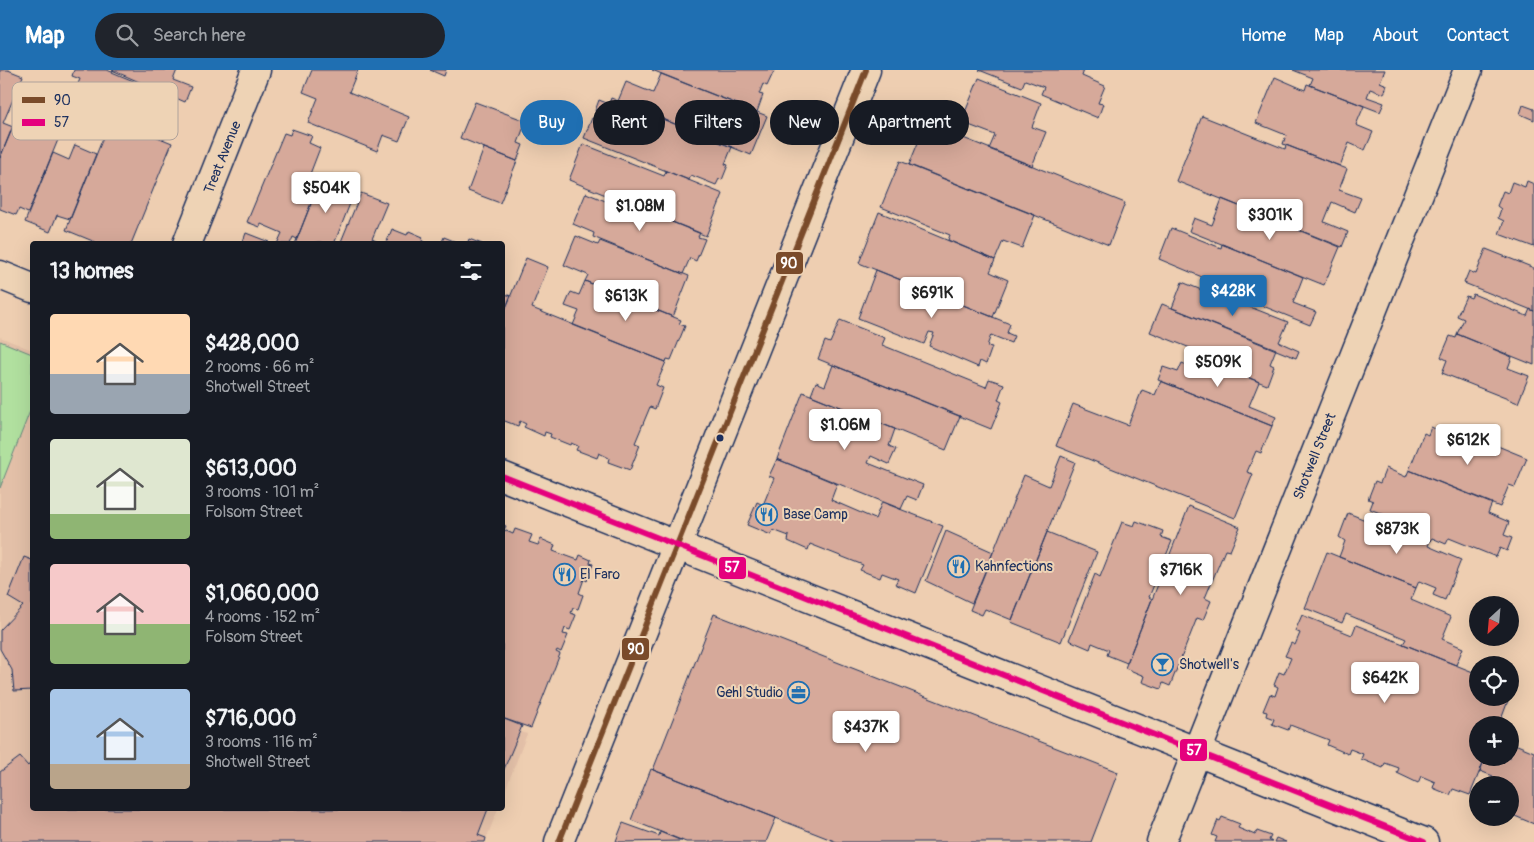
<!DOCTYPE html>
<meta charset="utf-8">
<style>
:root{--surface:#171b24;--page:#20242c;--text:#f1f3f6;--muted:#9ea1a6;--accent:#1f6fb2}
body{margin:0;font-family:Pangolin,sans-serif;background:var(--page);color:var(--text);height:100vh;display:flex;flex-direction:column;font-size:19px;white-space:nowrap}
*{box-sizing:border-box;margin:0}
p{font-size:16px;color:var(--muted)}
.icon{flex:none;width:28px;height:28px;fill:none;stroke:currentColor;stroke-width:2;stroke-linecap:round;stroke-linejoin:round}
.map{position:relative;flex:1;overflow:hidden}
.side{position:absolute;left:30px;top:171px;width:475px;height:570px;display:flex;flex-direction:column;background:var(--surface);border-radius:5px;box-shadow:0 5px 20px #0002}
.side>*{flex:none}
.top-card{position:absolute;left:520px;top:30px;width:475px;height:45px;display:flex;gap:10px}
.needle{width:32px;rotate:206deg}
.fabs{position:absolute;left:1469px;top:526px;display:grid;gap:10px}
.fabs a{display:grid;place-items:center;width:50px;height:50px;border-radius:50%;background:var(--surface);box-shadow:0 5px 20px #0002;font-size:25px}
.price{position:absolute;translate:-50% -42px;padding:0 11px;border-radius:5px;background:#fff;color:#222;font-size:16px;line-height:32px;filter:drop-shadow(0 1px 2px #0008)}
.price::after{content:'';position:absolute;left:50%;top:30px;width:15px;height:11px;margin-left:-8px;background:inherit;clip-path:polygon(0 0,100% 0,50% 100%)}
.price.selected{background:var(--accent);color:#fff}
ul{padding:0;list-style:none}
li{display:flex;align-items:center;gap:15px;height:125px;padding:0 20px}
li span{display:grid;place-items:center;flex:none;width:140px;height:100px;border-radius:5px;color:#555}
li>.icon{margin-inline-start:auto}
span .icon{width:60px;height:60px;fill:#fffc;stroke-width:1}
li b{font-size:21px}
h2{display:flex;justify-content:space-between;align-items:center;height:60px;padding:0 20px;font-size:21px}
.tag{padding:0 18px;border-radius:22px;background:var(--surface);box-shadow:0 5px 20px #0002;font-size:18px;line-height:45px}
.tag.selected{background:var(--accent);color:#fff}
header{display:flex;align-items:center;gap:30px;box-sizing:border-box;height:70px;padding:0 25px;background:var(--accent);color:#fff}
header strong{font-size:24px}
nav{display:flex;gap:28px;margin-inline-start:auto;font-size:18px}
.search{width:350px;height:45px;background:var(--page);display:flex;align-items:center;gap:12px;box-sizing:border-box;padding:0 18px;border-radius:28px;color:var(--muted);font-size:19px}
.map>svg:first-child{display:block}
</style>
<header>
<strong>Map</strong>
<div class="search"><svg class="icon" aria-label="search" viewBox="0 0 24 24"><circle cx="10" cy="10" r="6"/><path d="M15 15l6 6"/></svg>Search here</div>
<nav><a>Home</a><a>Map</a><a>About</a><a>Contact</a></nav>
</header>
<div class="map">
<svg width="1534" height="772" viewBox="0 0 1534 772">
<rect width="100%" height="100%" fill="#eeceb1"/>
<filter id="ink" filterUnits="userSpaceOnUse"><feTurbulence type="fractalNoise" baseFrequency=".02" numOctaves="2"/><feDisplacementMap in="SourceGraphic" scale="10" xChannelSelector="R" yChannelSelector="G"/><feConvolveMatrix kernelMatrix="1 2 1 2 8 2 1 2 1" color-interpolation-filters="sRGB"/></filter>
<g filter="url(#ink)">
<!-- built -->
<path fill="#e3c0a8" d="M 0,267 L 32,280 L 32,739 L 498,739 L 485,772 L 0,772 Z
M 503,655 L 527,664 L 503,726 Z"/>
<!-- green -->
<path fill="#b1e09f" stroke="#66887e" d="M 0,271 L 32,284 L 32,336 L 0,418 Z"/>
<!-- building -->
<path fill="#d6a99a" stroke="#1b2f5e" d="M 0,0 L 8,0 L 23,6 L 3,53 L 13,57 L 0,88 Z
M 74,0 L 107,0 L 162,23 L 159,29 L 164,31 L 158,44 L 152,42 L 144,62 L 90,39 L 92,34 L 73,26 L 80,9 L 72,6 Z
M 112,0 L 177,0 L 173,10 L 191,17 L 185,32 Z
M 312,0 L 358,0 L 349,22 L 409,47 L 399,71 L 383,65 L 377,81 L 308,53 L 318,28 L 303,22 Z
M 430,0 L 446,0 L 444,6 Z
M 652,0 L 772,0 L 774,1 L 767,16 L 763,14 L 759,24 L 763,25 L 757,42 Z
M 979,0 L 1084,0 L 1082,6 L 1105,16 L 1098,33 L 1103,34 L 1098,48 L 1041,24 L 1044,17 L 1025,10 L 1022,17 Z
M 1293,0 L 1385,0 L 1380,12 L 1387,15 L 1384,24 L 1370,19 L 1367,27 L 1384,33 L 1380,42 L 1310,15 L 1313,8 Z
M 661,4 L 767,46 L 751,85 L 618,31 L 626,12 L 653,23 Z
M 1275,7 L 1305,20 L 1307,14 L 1364,36 L 1356,55 L 1373,62 L 1365,80 L 1349,73 L 1340,96 L 1283,74 L 1286,65 L 1256,53 Z
M 979,8 L 1041,33 L 1032,57 L 1046,62 L 1032,96 L 989,79 L 995,65 L 961,52 Z
M 611,28 L 732,77 L 725,94 L 728,95 L 722,110 L 719,109 L 716,115 L 691,105 L 689,110 L 584,68 L 592,48 L 599,52 L 602,43 L 595,41 L 599,30 L 609,34 Z
M 475,32 L 526,51 L 518,73 L 523,75 L 517,91 L 460,68 Z
M 1523,35 L 1534,39 L 1534,50 L 1520,44 Z
M 18,43 L 62,60 L 28,143 L 19,139 L 16,145 L 0,139 L 0,88 Z
M 1202,46 L 1285,79 L 1286,75 L 1347,99 L 1339,120 L 1361,128 L 1355,142 L 1332,132 L 1324,152 L 1348,162 L 1342,177 L 1176,111 Z
M 111,48 L 172,73 L 131,174 L 100,174 L 66,160 Z
M 926,53 L 1125,133 L 1109,175 L 909,95 Z
M 292,59 L 312,66 L 309,73 L 320,78 L 310,104 L 321,108 L 297,169 L 293,167 L 290,174 L 277,174 L 282,163 L 261,154 L 260,157 L 247,152 L 284,63 L 290,65 Z
M 583,74 L 664,106 L 666,101 L 723,124 L 706,166 L 569,110 Z
M 75,75 L 96,84 L 70,149 L 57,145 L 50,162 L 25,152 L 53,83 L 69,90 Z
M 484,78 L 517,91 L 500,133 L 468,121 Z
M 900,91 L 1035,145 L 1022,178 L 1003,171 L 995,190 L 948,170 L 950,165 L 881,137 Z
M 321,108 L 355,121 L 334,174 L 320,172 L 295,174 Z
M 1527,111 L 1534,114 L 1534,177 L 1499,164 L 1504,151 L 1498,148 L 1501,139 L 1497,136 L 1503,121 L 1508,123 L 1512,112 L 1525,117 Z
M 361,123 L 387,133 L 372,169 L 378,172 L 377,174 L 340,174 Z
M 586,123 L 608,132 L 610,127 L 700,163 L 698,167 L 705,169 L 696,191 L 690,188 L 683,204 L 593,167 L 594,163 L 573,154 Z
M 1222,129 L 1340,177 L 1324,215 L 1189,161 L 1194,148 L 1212,155 Z
M 879,142 L 995,190 L 990,202 L 1008,210 L 993,247 L 859,193 Z
M 1171,158 L 1221,178 L 1222,174 L 1303,207 L 1293,233 L 1316,242 L 1310,255 L 1201,211 L 1202,207 L 1159,189 Z
M 392,159 L 407,165 L 409,161 L 423,167 L 422,171 L 429,174 L 386,174 Z
M 246,163 L 269,172 L 269,174 L 242,174 Z
M 576,166 L 598,175 L 600,171 L 689,206 L 673,247 L 585,211 L 588,205 L 564,195 Z
M 444,167 L 461,174 L 441,174 Z
M 469,169 L 482,174 L 467,174 Z
M 1486,179 L 1534,198 L 1534,241 L 1464,213 L 1469,201 L 1476,204 Z
M 526,188 L 548,197 L 532,238 L 666,292 L 656,315 L 663,318 L 655,339 L 650,337 L 635,373 L 640,375 L 630,400 L 608,392 L 609,388 L 599,383 L 597,388 L 576,380 L 578,376 L 571,373 L 570,375 L 550,367 L 551,364 L 545,362 L 544,366 L 524,357 L 526,354 L 520,351 L 518,356 L 502,350 L 502,247 Z
M 876,200 L 1010,254 L 1007,263 L 1014,266 L 1011,273 L 991,265 L 987,276 L 992,277 L 986,294 L 980,291 L 978,297 L 929,276 L 934,263 L 929,262 L 924,274 L 858,248 Z
M 585,211 L 681,250 L 679,254 L 685,256 L 671,290 L 667,289 L 666,292 L 573,255 L 579,241 L 565,236 L 571,222 L 579,225 Z
M 1182,212 L 1216,226 L 1218,218 L 1237,226 L 1235,231 L 1288,252 L 1279,272 L 1299,281 L 1296,288 L 1172,238 Z
M 502,223 L 511,226 L 502,247 Z
M 1473,224 L 1527,246 L 1530,239 L 1534,241 L 1534,295 L 1457,264 L 1464,249 L 1457,246 L 1466,226 L 1471,228 Z
M 1162,234 L 1276,279 L 1270,294 L 1274,296 L 1267,315 L 1210,292 L 1213,287 L 1150,262 Z
M 840,250 L 885,268 L 882,275 L 986,317 L 989,309 L 1004,314 L 998,330 L 1002,332 L 991,359 L 818,289 L 825,271 L 830,273 Z
M 1457,264 L 1512,287 L 1508,298 L 1529,306 L 1518,333 L 1442,303 L 1447,290 L 1441,287 L 1450,266 L 1456,268 Z
M 1210,292 L 1259,312 L 1249,336 L 1276,347 L 1272,356 L 1158,310 L 1163,297 L 1178,302 L 1182,293 L 1206,303 Z
M 833,295 L 960,346 L 946,380 L 811,325 L 816,312 L 825,316 Z
M 1161,311 L 1272,356 L 1261,383 L 1256,381 L 1247,402 L 1253,404 L 1235,448 L 1056,376 L 1073,334 L 1128,355 L 1142,320 L 1155,325 Z
M 803,322 L 895,359 L 889,376 L 896,379 L 889,394 L 871,386 L 868,393 L 923,415 L 917,430 L 907,426 L 901,439 L 777,389 Z
M 1431,357 L 1480,378 L 1483,370 L 1527,388 L 1515,417 L 1509,415 L 1500,437 L 1409,400 L 1424,363 L 1428,365 Z
M 1061,386 L 1075,392 L 1012,550 L 985,539 L 982,545 L 970,540 L 1024,405 L 1049,416 Z
M 777,389 L 837,414 L 831,430 L 875,449 L 882,432 L 943,456 L 916,523 L 895,514 L 898,509 L 882,503 L 880,508 L 860,500 L 863,495 L 810,474 L 808,480 L 788,471 L 789,466 L 773,460 L 771,465 L 747,455 L 757,432 L 763,435 L 774,408 L 769,406 Z
M 1386,398 L 1406,407 L 1409,400 L 1492,433 L 1488,443 L 1509,452 L 1504,465 L 1512,468 L 1507,481 L 1500,478 L 1496,487 L 1449,468 L 1446,474 L 1432,468 L 1430,471 L 1422,468 L 1425,461 L 1370,439 L 1373,431 L 1368,429 L 1375,411 L 1380,413 Z
M 1189,436 L 1240,457 L 1230,481 L 1225,480 L 1205,528 L 1211,531 L 1203,550 L 1197,548 L 1170,616 L 1163,613 L 1161,619 L 1142,612 L 1144,606 L 1125,598 Z
M 1348,443 L 1408,467 L 1410,463 L 1430,471 L 1428,476 L 1461,490 L 1445,530 L 1433,525 L 1436,518 L 1419,511 L 1416,518 L 1339,487 L 1345,471 L 1339,467 Z
M 1136,451 L 1163,461 L 1161,467 L 1172,471 L 1149,527 L 1152,529 L 1127,593 L 1107,585 L 1109,580 L 1092,573 L 1090,579 L 1069,570 L 1095,504 L 1100,507 L 1122,452 L 1134,456 Z
M 502,454 L 506,456 L 504,460 L 513,464 L 515,459 L 532,465 L 529,472 L 538,475 L 541,469 L 555,475 L 553,481 L 578,490 L 580,485 L 591,490 L 590,493 L 593,494 L 587,511 L 584,509 L 579,523 L 583,525 L 578,539 L 573,538 L 571,543 L 576,545 L 570,560 L 565,558 L 563,564 L 568,565 L 561,582 L 557,580 L 556,582 L 560,584 L 531,658 L 502,648 Z
M 946,461 L 993,482 L 972,533 L 926,511 Z
M 1047,462 L 1097,482 L 1061,572 L 1011,552 Z
M 1327,482 L 1416,518 L 1411,530 L 1451,547 L 1442,569 L 1463,578 L 1456,595 L 1403,574 L 1406,569 L 1346,544 L 1342,553 L 1305,538 Z
M 24,487 L 32,490 L 32,620 L 14,621 L 12,600 L 0,579 L 0,560 L 23,536 L 8,527 Z
M 714,544 L 1118,702 L 1091,772 L 837,772 L 653,700 Z
M 1302,545 L 1352,565 L 1356,555 L 1478,604 L 1478,628 L 1509,628 L 1499,655 L 1478,655 L 1478,688 L 1485,688 L 1470,725 L 1453,719 L 1450,725 L 1433,718 L 1435,712 L 1421,706 L 1418,713 L 1397,703 L 1399,698 L 1385,693 L 1383,698 L 1361,689 L 1363,684 L 1350,679 L 1348,684 L 1327,675 L 1329,670 L 1290,655 L 1288,660 L 1272,654 L 1274,649 L 1266,646 L 1267,642 L 1263,641 L 1270,624 L 1275,626 L 1278,617 L 1274,615 L 1279,602 L 1284,604 L 1291,588 L 1285,586 L 1291,573 L 1295,575 L 1300,563 L 1295,561 Z
M 502,648 L 522,656 L 502,704 Z
M 1510,672 L 1534,682 L 1534,754 L 1510,744 L 1510,715 L 1489,715 L 1493,706 L 1480,701 L 1485,688 L 1510,688 Z
M 20,687 L 28,696 L 32,691 L 32,739 L 488,739 L 478,765 L 486,768 L 485,772 L 0,772 L 0,702 Z
M 651,699 L 776,748 L 766,772 L 686,772 L 631,750 Z
M 1222,747 L 1240,754 L 1238,758 L 1255,765 L 1257,761 L 1271,766 L 1269,770 L 1272,772 L 1215,772 L 1217,767 L 1212,765 L 1218,750 L 1220,751 Z
M 623,753 L 659,766 L 660,762 L 682,771 L 620,772 L 616,771 Z
M 1276,768 L 1286,772 L 1274,772 Z"/>
<g fill="none" stroke-linecap="round" stroke-linejoin="round">
<defs>
<path id="minor" d="M 187,174 L 256,0
M 0,205 L 32,218
M 502,406 L 1424,772
M 1161,772 L 1468,0"/>
<path id="tertiary" d="M 559,772 L 866,0"/>
</defs>
<!-- minor casing -->
<use href="#minor" stroke="#1b2f5e" stroke-width="31"/>
<!-- tertiary casing -->
<use href="#tertiary" stroke="#1b2f5e" stroke-width="31"/>
<!-- minor -->
<use href="#minor" stroke="#eed3b5" stroke-width="28"/>
<!-- tertiary -->
<use href="#tertiary" stroke="#eed3b5" stroke-width="28"/>
<defs>
<path id="bus-1" d="M 559,772 L 866,0"/>
<path id="bus-2" d="M 502,406 L 1424,772"/>
</defs>
<!-- bus-1 casing -->
<use href="#bus-1" stroke="#eed3b5" stroke-width="10"/>
<!-- bus-2 casing -->
<use href="#bus-2" stroke="#eed3b5" stroke-width="10"/>
<!-- bus-1 -->
<use href="#bus-1" stroke="#7a4b2a" stroke-width="6"/>
<!-- bus-2 -->
<use href="#bus-2" stroke="#e5007d" stroke-width="6"/>
</g>
</g>
<!-- icons -->
<defs>
<symbol id="restaurant-ring" viewBox="-11 -11 22 22"><circle r="9.5" fill="#eed3b5" stroke="#1f6fb2" stroke-width="1.5"/><path d="M-5-6h1v4h1v-4h1v4h1v-4h1v5L-1.5 .5V6h-2V.5L-5-1ZM5-6V6H3V1.5H1.5Q1.5-4 5-6Z" fill="#1f6fb2"/></symbol>
<symbol id="bar-ring" viewBox="-11 -11 22 22"><circle r="9.5" fill="#eed3b5" stroke="#1f6fb2" stroke-width="1.5"/><path d="M-6-5H6L.8 .8V4.5H3.5V6h-7V4.5H-.8V.8Z" fill="#1f6fb2"/></symbol>
<symbol id="office-ring" viewBox="-11 -11 22 22"><circle r="9.5" fill="#eed3b5" stroke="#1f6fb2" stroke-width="1.5"/><path d="M-6-3h4V-5.5h4V-3h4V5H-6ZM-1-4.5V-3h2v-1.5ZM-6 0V1H6V0Z" fill="#1f6fb2"/></symbol>
</defs>
<g fill-rule="evenodd">
<use href="#restaurant-ring" x="754" y="432" width="25" height="25"/>
<use href="#restaurant-ring" x="946" y="484" width="25" height="25"/>
<use href="#restaurant-ring" x="552" y="492" width="25" height="25"/>
<use href="#bar-ring" x="1150" y="582" width="25" height="25"/>
<use href="#office-ring" x="786" y="610" width="25" height="25"/>
</g>
<!-- markers -->
<circle fill="#1b2f5e" stroke="#eed3b5" stroke-width="2" cx="720" cy="368" r="4.5"/>
<g text-anchor="middle" stroke-width="4" stroke-linejoin="round" paint-order="stroke">
<!-- street labels -->
<g font-size="14" fill="#1b2f5e" stroke="#eed3b5">
<text transform="translate(222 87) rotate(-68)" y="5">Treat Avenue</text>
<text transform="translate(1314 386) rotate(-68)" y="5">Shotwell Street</text>
</g>
<!-- poi labels -->
<g font-size="14" fill="#1b2f5e" stroke="#eed3b5" text-anchor="start">
<text x="783" y="449">Base Camp</text>
<text x="975" y="501">Kahnfections</text>
<text x="580" y="509">El Faro</text>
<text x="1179" y="599">Shotwell's</text>
<text x="783" y="627" text-anchor="end">Gehl Studio</text>
</g>
</g>
<!-- legend -->
<rect x="12" y="12" width="166" height="58" rx="8" fill="#eed3b5" stroke="#afa29b" stroke-width="1"/>
<rect x="22" y="27" width="23" height="6" fill="#7a4b2a"/>
<rect x="22" y="49" width="23" height="7" fill="#e5007d"/>
<g font-size="14" fill="#1b2f5e">
<text x="54" y="35">90</text>
<text x="54" y="57">57</text>
</g>
<g stroke="#eed3b5" stroke-width="2">
<rect x="775" y="181" width="29" height="24" rx="5" fill="#7a4b2a"/>
<rect x="718" y="486" width="29" height="24" rx="5" fill="#e5007d"/>
<rect x="621" y="567" width="29" height="24" rx="5" fill="#7a4b2a"/>
<rect x="1179" y="668" width="29" height="24" rx="5" fill="#e5007d"/>
</g>
<g font-size="14" text-anchor="middle" font-weight="bold" fill="#fff">
<text x="789" y="198">90</text>
<text x="732" y="502">57</text>
<text x="636" y="584">90</text>
<text x="1194" y="685">57</text>
</g>
</svg>
<div class="fabs">
<a><svg class="needle" viewBox="-14 -14 28 28"><path d="M0-13l5 13h-10z" fill="#e53935"/><path d="M0 13l5-13h-10z" fill="#9ea1a6"/></svg></a>
<a><svg class="icon" aria-label="locate" viewBox="0 0 24 24"><circle cx="12" cy="12" r="6"/><path d="M12 2v4M12 18v4M2 12h4M18 12h4"/></svg></a>
<a>+</a>
<a>−</a>
</div>
<b class="price" style="left:326px;top:144px">$504K</b>
<b class="price" style="left:640px;top:162px">$1.08M</b>
<b class="price" style="left:1270px;top:171px">$301K</b>
<b class="price selected" style="left:1233px;top:247px">$428K</b>
<b class="price" style="left:932px;top:249px">$691K</b>
<b class="price" style="left:626px;top:252px">$613K</b>
<b class="price" style="left:1218px;top:318px">$509K</b>
<b class="price" style="left:845px;top:381px">$1.06M</b>
<b class="price" style="left:1468px;top:396px">$612K</b>
<b class="price" style="left:1397px;top:485px">$873K</b>
<b class="price" style="left:1181px;top:526px">$716K</b>
<b class="price" style="left:1385px;top:634px">$642K</b>
<b class="price" style="left:866px;top:683px">$437K</b>
<div class="top-card">
<a class="tag selected">Buy</a>
<a class="tag">Rent</a>
<a class="tag">Filters</a>
<a class="tag">New</a>
<a class="tag">Apartment</a>
</div>
<section class="side">
<h2>13 homes<svg class="icon" aria-label="filters" viewBox="0 0 24 24"><path d="M4 7h16M4 17h16"/><circle cx="9" cy="7" r="2"/><circle cx="15" cy="17" r="2"/></svg></h2>
<ul>
<li><span style="background:linear-gradient(#ffd9b3 60%,#9aa5b1 0)"><svg class="icon" aria-label="home" viewBox="0 0 24 24"><path d="M3 11l9-7 9 7M6 9v11h12V9"/></svg></span><div><b>$428,000</b><p>2 rooms · 66 m²</p><p>Shotwell Street</p></div></li>
<li><span style="background:linear-gradient(#dfe7d0 75%,#8fb573 0)"><svg class="icon" aria-label="home" viewBox="0 0 24 24"><path d="M3 11l9-7 9 7M6 9v11h12V9"/></svg></span><div><b>$613,000</b><p>3 rooms · 101 m²</p><p>Folsom Street</p></div></li>
<li><span style="background:linear-gradient(#f6c9c9 60%,#8fb573 0)"><svg class="icon" aria-label="home" viewBox="0 0 24 24"><path d="M3 11l9-7 9 7M6 9v11h12V9"/></svg></span><div><b>$1,060,000</b><p>4 rooms · 152 m²</p><p>Folsom Street</p></div></li>
<li><span style="background:linear-gradient(#a9c7e8 75%,#b9a48a 0)"><svg class="icon" aria-label="home" viewBox="0 0 24 24"><path d="M3 11l9-7 9 7M6 9v11h12V9"/></svg></span><div><b>$716,000</b><p>3 rooms · 116 m²</p><p>Shotwell Street</p></div></li>
</ul>
</section>
</div>
